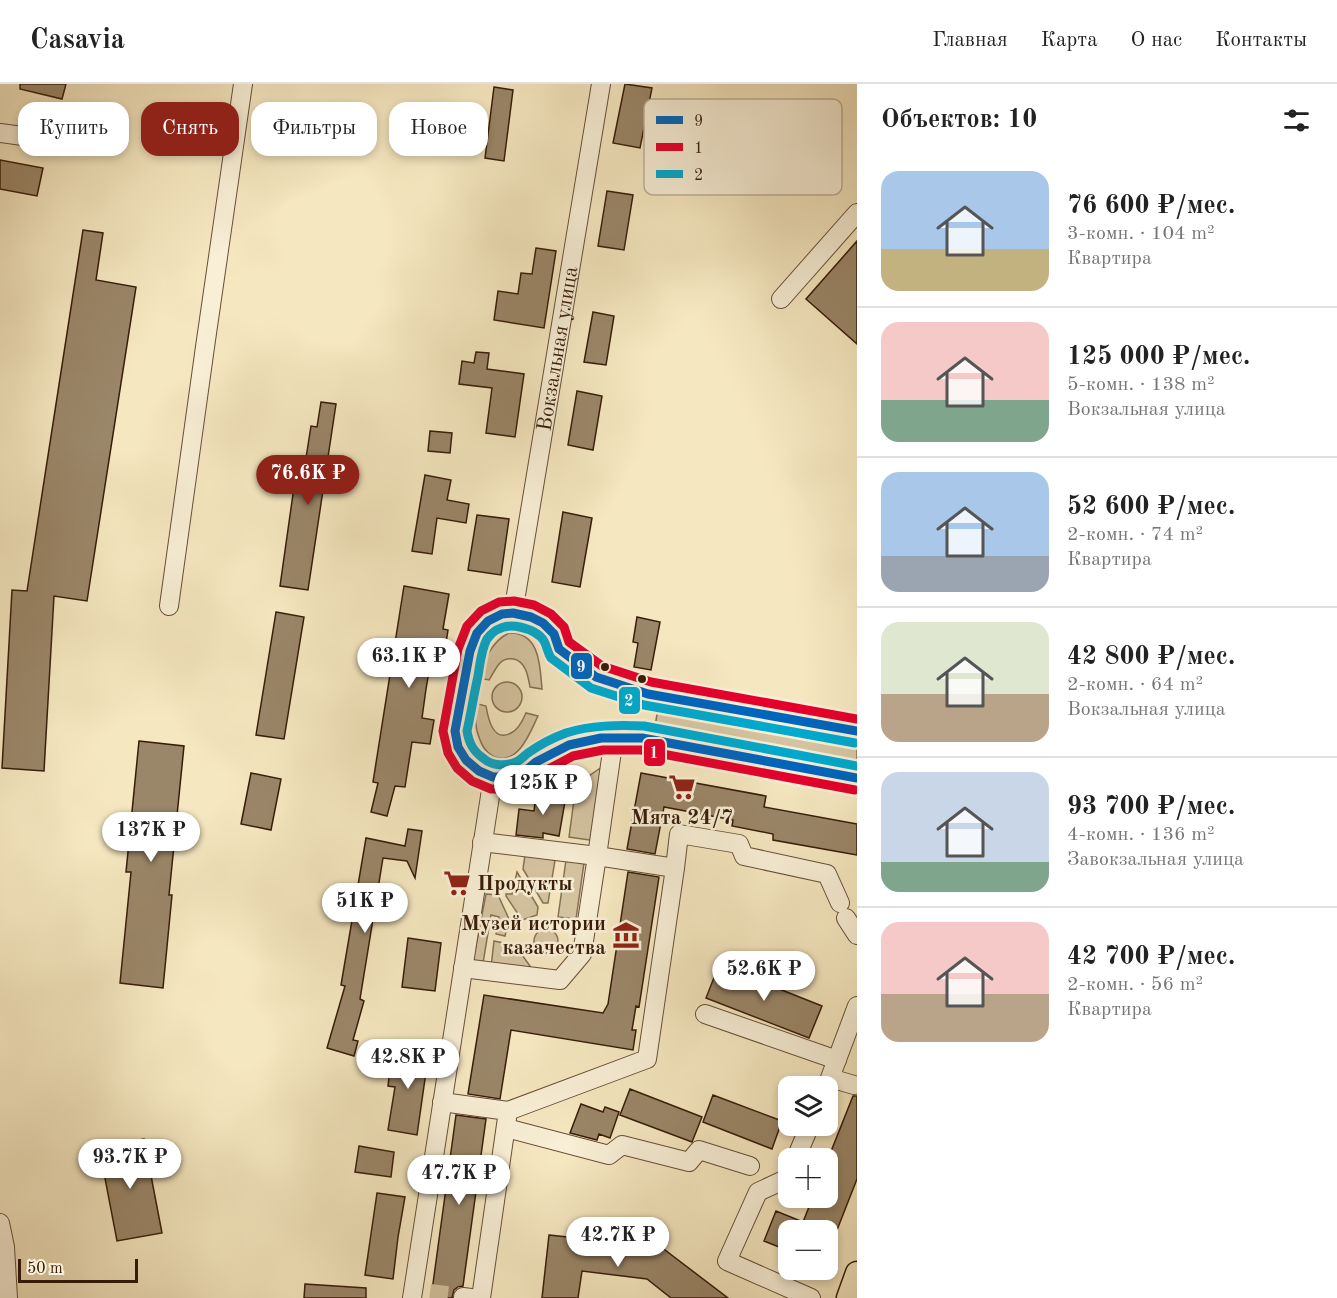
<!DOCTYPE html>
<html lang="ru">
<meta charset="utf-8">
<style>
:root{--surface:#fff;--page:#f2f2f2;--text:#222;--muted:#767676;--line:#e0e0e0;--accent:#8f2418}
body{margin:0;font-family:"Old Standard TT",serif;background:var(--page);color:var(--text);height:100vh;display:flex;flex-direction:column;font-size:22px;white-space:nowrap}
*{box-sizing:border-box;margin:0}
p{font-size:20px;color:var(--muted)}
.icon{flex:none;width:33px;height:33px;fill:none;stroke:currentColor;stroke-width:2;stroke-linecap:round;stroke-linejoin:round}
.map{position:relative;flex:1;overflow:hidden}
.side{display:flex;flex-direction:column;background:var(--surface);width:480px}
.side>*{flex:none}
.hud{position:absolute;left:18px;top:18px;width:570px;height:54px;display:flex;gap:12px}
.fabs{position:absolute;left:778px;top:992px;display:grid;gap:12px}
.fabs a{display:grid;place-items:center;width:60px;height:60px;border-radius:12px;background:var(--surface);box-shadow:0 3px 9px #0003;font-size:30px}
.scale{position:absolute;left:18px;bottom:15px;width:120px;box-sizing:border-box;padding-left:6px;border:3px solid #381c09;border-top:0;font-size:16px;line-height:21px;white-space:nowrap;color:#381c09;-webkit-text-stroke:4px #f8efd6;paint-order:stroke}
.price{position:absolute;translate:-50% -51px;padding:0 14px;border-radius:21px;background:#fff;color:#222;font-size:20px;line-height:39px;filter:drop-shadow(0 2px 3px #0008)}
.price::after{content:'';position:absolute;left:50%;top:36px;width:18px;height:14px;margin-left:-9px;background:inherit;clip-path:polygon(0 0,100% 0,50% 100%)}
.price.on{background:var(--accent);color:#fff}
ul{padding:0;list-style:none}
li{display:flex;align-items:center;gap:18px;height:150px;padding:0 24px}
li+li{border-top:2px solid var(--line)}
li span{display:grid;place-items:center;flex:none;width:168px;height:120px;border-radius:18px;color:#555}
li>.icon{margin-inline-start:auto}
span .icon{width:72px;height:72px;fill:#fffc;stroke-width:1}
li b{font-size:26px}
h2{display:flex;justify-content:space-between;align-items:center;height:72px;padding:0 24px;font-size:26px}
.pill{padding:0 21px;border-radius:18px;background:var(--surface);box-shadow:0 3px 9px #0003;font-size:21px;line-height:54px}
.pill.on{background:var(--accent);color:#fff}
header{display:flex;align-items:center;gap:36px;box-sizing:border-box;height:84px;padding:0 30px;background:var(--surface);border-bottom:2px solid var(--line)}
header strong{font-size:28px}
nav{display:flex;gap:33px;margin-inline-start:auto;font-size:21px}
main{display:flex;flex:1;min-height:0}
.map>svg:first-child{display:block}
</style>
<header>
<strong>Casavia</strong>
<nav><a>Главная</a><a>Карта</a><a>О нас</a><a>Контакты</a></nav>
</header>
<main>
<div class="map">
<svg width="857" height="1214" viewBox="0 0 857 1214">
<rect width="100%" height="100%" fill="#f5e7c0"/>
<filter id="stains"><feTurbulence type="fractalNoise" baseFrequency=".00333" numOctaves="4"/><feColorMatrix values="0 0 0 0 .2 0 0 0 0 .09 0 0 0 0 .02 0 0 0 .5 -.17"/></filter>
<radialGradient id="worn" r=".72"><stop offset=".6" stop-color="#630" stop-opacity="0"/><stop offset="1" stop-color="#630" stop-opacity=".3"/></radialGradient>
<!-- green -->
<path fill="#d5c4a1" stroke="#867055" stroke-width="1.5" d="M 509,549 C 540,548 540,582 542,605 L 530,603 C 528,592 526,578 514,575 C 508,574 504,575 500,579 C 496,583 493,590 489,596 L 479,594 C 483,577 492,557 509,549 Z
M492 613a15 15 0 1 1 30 0a15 15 0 1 1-30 0Z
M 474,619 L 486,622 C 488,634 493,659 511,649 C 518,646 523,636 526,629 L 538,632 C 530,648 519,681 495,673 C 484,669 480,657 477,647 C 475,638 475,628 474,619 Z
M 659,619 L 857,656 L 857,686 L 654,648 Z
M 605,684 L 596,757 L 569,753 L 576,701 L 599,685 Z
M 525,771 L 555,776 L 548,819 L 543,819 L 523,785 Z
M 566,776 L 584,779 L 576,835 L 558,833 Z
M 517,788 L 538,823 L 537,831 L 522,836 L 506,812 L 506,810 L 512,810 Z
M 486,810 L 498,811 L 509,835 L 505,852 L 496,850 L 499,833 L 491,831 L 483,879 L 473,877 Z
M534 857a12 12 0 1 1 24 0a12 12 0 1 1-24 0Z
M 494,857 L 519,862 L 522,871 L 530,882 L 529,889 L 491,883 Z"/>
<!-- building -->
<path fill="#9a8668" stroke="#381c09" stroke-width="1.5" d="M 20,0 L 66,0 L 62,15 L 20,5 Z
M 625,0 L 652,4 L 640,64 L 613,59 Z
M 494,3 L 513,6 L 504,77 L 485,74 Z
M 0,76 L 43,84 L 37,112 L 0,105 Z
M 607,107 L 633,111 L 624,166 L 598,162 Z
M 83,146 L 103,149 L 96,196 L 136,203 L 87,517 L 54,512 L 44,687 L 2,684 L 12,506 L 27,507 Z
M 857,157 L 857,260 L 806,215 Z
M 536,164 L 556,167 L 544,244 L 494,236 L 498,207 L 518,210 L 521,189 L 532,190 Z
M 593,228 L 614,232 L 606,281 L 584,278 Z
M 476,268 L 489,269 L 487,285 L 524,290 L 515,353 L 486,349 L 492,304 L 459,300 L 462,277 L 474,279 Z
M 577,307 L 602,312 L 593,366 L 568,361 Z
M 321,318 L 336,320 L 308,506 L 280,502 L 294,403 L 308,405 L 313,375 L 306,374 L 311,342 L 317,343 Z
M 430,347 L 452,349 L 450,369 L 428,367 Z
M 425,391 L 451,396 L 447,416 L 469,420 L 466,439 L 437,434 L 432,470 L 412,467 Z
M 563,428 L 592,434 L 580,503 L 552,498 Z
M 477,431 L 509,435 L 501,491 L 468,486 Z
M 404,502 L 449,510 L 443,545 L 448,546 L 444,572 L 432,570 L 426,605 L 422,634 L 434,636 L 430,660 L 412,658 L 405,703 L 395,702 L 387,732 L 371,728 L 378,699 L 373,698 Z
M 276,528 L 304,533 L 284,655 L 256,651 Z
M 637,533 L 660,538 L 651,586 L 634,583 L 638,559 L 633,558 Z
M 139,657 L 184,662 L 169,811 L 172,811 L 163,904 L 120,899 L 131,788 L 126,788 Z
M 251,689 L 281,695 L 271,746 L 241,740 Z
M 641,689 L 766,712 L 764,723 L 857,740 L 857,771 L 773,756 L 773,750 L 732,742 L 733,736 L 664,723 L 655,770 L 627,765 Z
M 555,705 L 567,706 L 559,752 L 543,749 L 543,754 L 516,751 L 519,725 L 534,727 L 535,719 Z
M 408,745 L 422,747 L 415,794 L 407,777 L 383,774 L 360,915 L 364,917 L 353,956 L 358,957 L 354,972 L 327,964 L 345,902 L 341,901 L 366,754 L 405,762 Z
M 628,788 L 659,793 L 639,923 L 636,922 L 632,946 L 636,946 L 633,966 L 511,946 L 500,1015 L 468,1010 L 484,911 L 603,929 L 608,920 Z
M 408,854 L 441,859 L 435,907 L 402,903 Z
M 719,881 L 822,922 L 809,954 L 706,914 Z
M 400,963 L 429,967 L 417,1051 L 388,1046 L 395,1003 L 388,1002 L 390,985 L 397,986 Z
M 630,1005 L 702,1033 L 692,1058 L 620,1031 Z
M 713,1011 L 782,1037 L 772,1065 L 703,1038 Z
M 853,1012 L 857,1012 L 857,1095 L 837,1146 L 789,1146 L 789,1167 L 764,1157 L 776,1127 L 803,1138 L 813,1113 L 828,1113 L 828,1075 Z
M 581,1020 L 603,1028 L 605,1023 L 619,1028 L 610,1054 L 599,1050 L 597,1056 L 570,1049 Z
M 456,1031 L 486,1035 L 463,1202 L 458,1203 L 454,1206 L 452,1214 L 431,1214 Z
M 144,1055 L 162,1149 L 117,1157 L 99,1063 Z
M 359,1062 L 394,1068 L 391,1093 L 355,1088 Z
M 377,1109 L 405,1113 L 398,1153 L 393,1195 L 365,1191 Z
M 549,1151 L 661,1163 L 728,1214 L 671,1214 L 647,1195 L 582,1187 L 578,1214 L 542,1214 Z
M 305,1200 L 366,1204 L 366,1214 L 304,1214 Z"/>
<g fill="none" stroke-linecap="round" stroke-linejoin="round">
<!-- minor-tunnel -->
<path stroke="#cfbe9b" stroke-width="18" stroke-dasharray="18 9" stroke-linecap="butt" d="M 430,1209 L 463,1213"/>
<defs>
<g id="minor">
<path d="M 0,49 L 30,53"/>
<path d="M 781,215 L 857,129"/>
<path d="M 169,522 L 205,263 L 243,0"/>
<path id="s1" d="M 513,529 L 601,0"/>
<path d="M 482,758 L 597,772 L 675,784 L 647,975 L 508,1027"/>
<path d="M 675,784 L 679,750 L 739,760 L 744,772 L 827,790 L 840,819"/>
<path d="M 846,834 L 857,851"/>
<path d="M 463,884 L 560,896 L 582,870 L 597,772 L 614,653"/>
<path d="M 705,930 L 837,976"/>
<path d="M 854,1001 L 830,994 L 857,922"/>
<path d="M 442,1018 L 508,1027 L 481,1214"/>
<path d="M 506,1044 L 609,1071 L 622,1061 L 689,1078 L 699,1066 L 750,1082"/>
<path d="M 796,1074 L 810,1041"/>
<path d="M 789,1092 L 788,1094 L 758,1108 L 727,1177 L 811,1214"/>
<path d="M 0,1139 L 5,1163 L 8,1214"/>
<path d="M 463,1213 L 471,1214"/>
<path d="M 412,1214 L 493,693"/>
</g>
<path id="major" d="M 857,647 L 648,610 L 596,593 L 559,565 L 554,550 L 543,539 L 531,533 L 513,529 L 502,530 L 488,537 L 477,549 L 470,567 L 455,647 L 458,663 L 466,676 L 479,687 L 493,693 L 509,693 L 524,688 L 536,678 L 569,661 L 601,654 L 614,653 L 642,654 L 857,694
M 848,1214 L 857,1189"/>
</defs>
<!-- minor casing -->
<use href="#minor" stroke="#674f37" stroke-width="20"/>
<!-- major casing -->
<use href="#major" stroke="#381c09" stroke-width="25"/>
<!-- minor -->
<use href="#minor" stroke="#f8efd6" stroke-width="18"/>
<!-- major -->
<use href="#major" stroke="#f5e7c0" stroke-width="22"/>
<defs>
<path id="bus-1" d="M 857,647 L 648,610 L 596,593 L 559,565 L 554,550 L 543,539 L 531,533 L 513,529 L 502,530 L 488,537 L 477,549 L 470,567 L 455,647 L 458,663 L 466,676 L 479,687 L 493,693 L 509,693 L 524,688 L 536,678 L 569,661 L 601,654 L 642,654 L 857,694"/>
<path id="bus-2" d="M 855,706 L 641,666 L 603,666 L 573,672 L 543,688 L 530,698 L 512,705 L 491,705 L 472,697 L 457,684 L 448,669 L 443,647 L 458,565 L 467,542 L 481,527 L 499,518 L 514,517 L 534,521 L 551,530 L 564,543 L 569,558 L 602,582 L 651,598 L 857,635"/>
<path id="bus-3" d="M 855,659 L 644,621 L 591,604 L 551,574 C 547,568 547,562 544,557 C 539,549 529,545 520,543 C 507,540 495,544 487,555 C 481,566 480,580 478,592 C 474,610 471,629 467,647 C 469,659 473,667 483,674 C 492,682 506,683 518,677 C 522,675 525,671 528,669 C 538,662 555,653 566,649 C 591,641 618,641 644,642 L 857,682"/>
</defs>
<!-- bus-1 casing -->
<use href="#bus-1" stroke="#f8efd6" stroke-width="14"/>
<!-- bus-2 casing -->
<use href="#bus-2" stroke="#f8efd6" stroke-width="14"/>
<!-- bus-3 casing -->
<use href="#bus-3" stroke="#f8efd6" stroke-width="14"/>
<!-- bus-1 -->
<use href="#bus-1" stroke="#0065bd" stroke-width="9"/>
<!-- bus-2 -->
<use href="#bus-2" stroke="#e4002b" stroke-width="9"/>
<!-- bus-3 -->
<use href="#bus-3" stroke="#00a9ce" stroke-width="9"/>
</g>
<!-- icons -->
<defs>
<symbol id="supermarket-bare" viewBox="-9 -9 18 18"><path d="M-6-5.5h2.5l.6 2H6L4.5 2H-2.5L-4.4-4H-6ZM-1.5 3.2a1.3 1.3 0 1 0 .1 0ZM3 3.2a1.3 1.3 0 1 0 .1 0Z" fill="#8f2418" stroke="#f8efd6" stroke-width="2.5" paint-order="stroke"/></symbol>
<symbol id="museum-bare" viewBox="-9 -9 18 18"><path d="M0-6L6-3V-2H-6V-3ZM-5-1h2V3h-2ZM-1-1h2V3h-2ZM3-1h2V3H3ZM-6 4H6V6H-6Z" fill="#8f2418" stroke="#f8efd6" stroke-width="2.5" paint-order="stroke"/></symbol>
</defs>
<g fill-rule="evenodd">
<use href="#supermarket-bare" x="663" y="684" width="38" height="38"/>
<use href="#supermarket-bare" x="438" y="780" width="38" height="38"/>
<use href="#museum-bare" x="607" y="832" width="38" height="38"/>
</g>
<!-- markers -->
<g fill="#381c09" stroke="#f8efd6" stroke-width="2">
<circle cx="605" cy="583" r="5"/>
<circle cx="642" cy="595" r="5"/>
</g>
<g text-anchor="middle" stroke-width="5" stroke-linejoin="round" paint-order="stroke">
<!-- street labels -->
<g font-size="21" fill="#381c09" stroke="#f8efd6">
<text dy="7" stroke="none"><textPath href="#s1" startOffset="268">Вокзальная улица</textPath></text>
</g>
<!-- poi labels -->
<g font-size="21" font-weight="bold" fill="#381c09" stroke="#f8efd6">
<text x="682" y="740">Мята 24/7</text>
<text x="477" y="806" text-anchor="start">Продукты</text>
<text x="606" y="846" text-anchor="end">Музей истории<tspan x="606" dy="24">казачества</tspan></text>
</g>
</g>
<!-- legend -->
<rect x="644" y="15" width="198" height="96" rx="9" fill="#f8efd6" stroke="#beb098" stroke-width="1.5"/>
<rect x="656" y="32" width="27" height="8" fill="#0065bd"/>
<rect x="656" y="59" width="27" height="8" fill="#e4002b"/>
<rect x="656" y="86" width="27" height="8" fill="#00a9ce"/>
<g font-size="16" fill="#381c09">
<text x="694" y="42">9</text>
<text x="694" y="69">1</text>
<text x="694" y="96">2</text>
</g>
<g stroke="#f8efd6" stroke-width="2">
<rect x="570" y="568" width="23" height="28" rx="6" fill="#0065bd"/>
<rect x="618" y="602" width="23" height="29" rx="6" fill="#00a9ce"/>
<rect x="643" y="654" width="23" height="29" rx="6" fill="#e4002b"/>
</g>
<g font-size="16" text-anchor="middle" font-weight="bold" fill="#fff">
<text x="581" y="588">9</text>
<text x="629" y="622">2</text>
<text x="654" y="674">1</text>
</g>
<rect width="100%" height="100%" filter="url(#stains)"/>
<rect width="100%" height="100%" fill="url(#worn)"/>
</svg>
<div class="fabs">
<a><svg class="icon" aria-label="layers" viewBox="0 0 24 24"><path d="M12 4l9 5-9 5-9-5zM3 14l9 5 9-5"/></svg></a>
<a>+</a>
<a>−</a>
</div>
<div class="scale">50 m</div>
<b class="price on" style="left:308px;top:422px">76.6K ₽</b>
<b class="price" style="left:409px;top:605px">63.1K ₽</b>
<b class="price" style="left:543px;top:732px">125K ₽</b>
<b class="price" style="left:151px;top:779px">137K ₽</b>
<b class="price" style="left:365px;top:850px">51K ₽</b>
<b class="price" style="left:764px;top:918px">52.6K ₽</b>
<b class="price" style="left:408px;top:1006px">42.8K ₽</b>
<b class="price" style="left:130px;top:1106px">93.7K ₽</b>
<b class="price" style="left:459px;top:1122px">47.7K ₽</b>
<b class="price" style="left:618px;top:1184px">42.7K ₽</b>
<div class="hud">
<a class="pill">Купить</a>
<a class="pill on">Снять</a>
<a class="pill">Фильтры</a>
<a class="pill">Новое</a>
</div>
</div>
<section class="side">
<h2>Объектов: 10<svg class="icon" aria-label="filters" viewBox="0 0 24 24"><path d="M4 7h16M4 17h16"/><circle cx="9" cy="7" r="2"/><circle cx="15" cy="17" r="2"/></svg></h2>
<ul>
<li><span style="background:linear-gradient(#a9c7e8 65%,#c2b280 0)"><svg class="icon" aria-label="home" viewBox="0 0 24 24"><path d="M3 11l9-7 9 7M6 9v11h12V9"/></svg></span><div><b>76 600 ₽/мес.</b><p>3-комн. · 104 m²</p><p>Квартира</p></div></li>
<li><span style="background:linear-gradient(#f6c9c9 65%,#7fa58c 0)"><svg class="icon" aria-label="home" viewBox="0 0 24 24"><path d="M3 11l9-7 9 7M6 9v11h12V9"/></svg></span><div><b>125 000 ₽/мес.</b><p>5-комн. · 138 m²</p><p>Вокзальная улица</p></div></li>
<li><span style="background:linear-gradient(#a9c7e8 70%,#9aa5b1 0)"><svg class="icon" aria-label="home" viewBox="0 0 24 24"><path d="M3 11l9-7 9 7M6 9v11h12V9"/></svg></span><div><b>52 600 ₽/мес.</b><p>2-комн. · 74 m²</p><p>Квартира</p></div></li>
<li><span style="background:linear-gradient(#dfe7d0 60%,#b9a48a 0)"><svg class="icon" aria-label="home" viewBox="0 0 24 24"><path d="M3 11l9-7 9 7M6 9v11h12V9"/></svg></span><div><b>42 800 ₽/мес.</b><p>2-комн. · 64 m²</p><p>Вокзальная улица</p></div></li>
<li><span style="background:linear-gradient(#c9d6e8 75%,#7fa58c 0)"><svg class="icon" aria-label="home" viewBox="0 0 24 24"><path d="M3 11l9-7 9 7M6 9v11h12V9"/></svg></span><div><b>93 700 ₽/мес.</b><p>4-комн. · 136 m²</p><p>Завокзальная улица</p></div></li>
<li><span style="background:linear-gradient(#f6c9c9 60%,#b9a48a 0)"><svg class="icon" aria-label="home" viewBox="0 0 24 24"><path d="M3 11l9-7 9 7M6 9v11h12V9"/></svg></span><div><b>42 700 ₽/мес.</b><p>2-комн. · 56 m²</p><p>Квартира</p></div></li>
</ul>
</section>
</main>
